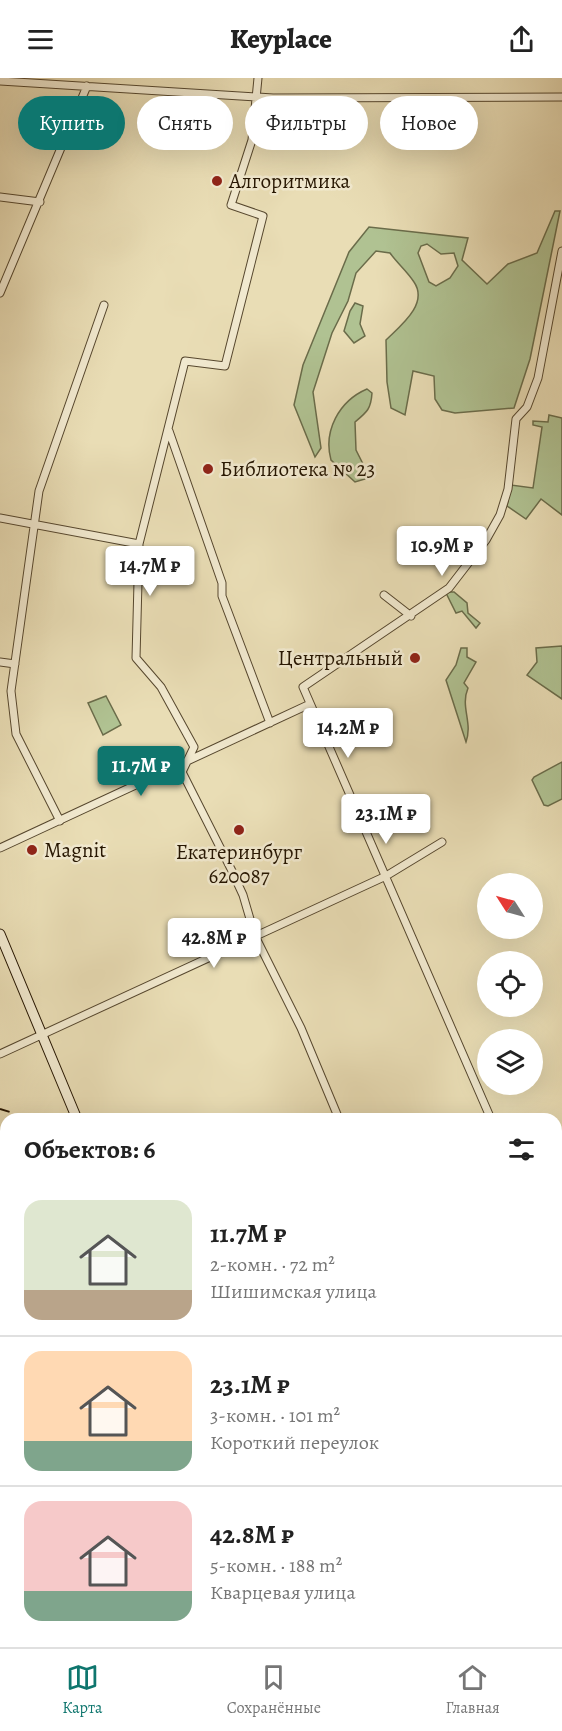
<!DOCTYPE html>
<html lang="ru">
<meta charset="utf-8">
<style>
:root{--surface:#fff;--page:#f2f2f2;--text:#222;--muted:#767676;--line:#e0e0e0;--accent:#0f766e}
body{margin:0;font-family:Alegreya,serif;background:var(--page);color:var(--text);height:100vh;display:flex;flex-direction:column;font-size:22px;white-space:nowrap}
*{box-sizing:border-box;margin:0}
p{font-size:20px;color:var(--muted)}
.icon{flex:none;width:33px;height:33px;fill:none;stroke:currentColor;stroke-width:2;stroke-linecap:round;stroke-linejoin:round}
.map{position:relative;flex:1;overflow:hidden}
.panel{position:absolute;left:0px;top:1035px;width:562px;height:534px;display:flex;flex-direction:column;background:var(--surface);border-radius:18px 18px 0 0;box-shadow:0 6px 24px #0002}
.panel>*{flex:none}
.hud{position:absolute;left:18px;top:18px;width:526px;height:54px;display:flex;gap:12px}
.needle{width:39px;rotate:306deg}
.buttons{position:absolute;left:477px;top:795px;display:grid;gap:12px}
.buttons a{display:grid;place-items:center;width:66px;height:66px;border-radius:50%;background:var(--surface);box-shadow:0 6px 24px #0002;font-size:30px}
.price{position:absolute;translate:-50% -51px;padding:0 14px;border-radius:6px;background:#fff;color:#222;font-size:20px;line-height:39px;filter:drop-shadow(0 2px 3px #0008)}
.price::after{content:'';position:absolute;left:50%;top:36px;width:18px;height:14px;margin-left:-9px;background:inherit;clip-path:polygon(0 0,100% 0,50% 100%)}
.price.selected{background:var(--accent);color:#fff}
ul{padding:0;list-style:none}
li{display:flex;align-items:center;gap:18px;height:150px;padding:0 24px}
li+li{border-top:2px solid var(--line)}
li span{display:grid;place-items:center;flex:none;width:168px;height:120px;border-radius:18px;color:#555}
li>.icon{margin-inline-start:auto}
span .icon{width:72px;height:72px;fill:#fffc;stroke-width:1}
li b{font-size:26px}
h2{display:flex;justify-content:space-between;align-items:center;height:72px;padding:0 24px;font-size:26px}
.chip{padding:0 21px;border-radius:27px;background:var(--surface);box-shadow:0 6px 24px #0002;font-size:21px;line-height:54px}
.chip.selected{background:var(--accent);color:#fff}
header{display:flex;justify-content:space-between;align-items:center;height:78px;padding:0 24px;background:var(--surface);font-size:27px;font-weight:800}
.dock{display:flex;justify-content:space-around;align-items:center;height:84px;border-top:2px solid var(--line);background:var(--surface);font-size:16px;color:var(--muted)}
.dock a{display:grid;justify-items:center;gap:3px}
.dock .selected{color:var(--accent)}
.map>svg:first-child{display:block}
</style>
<header><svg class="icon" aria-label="menu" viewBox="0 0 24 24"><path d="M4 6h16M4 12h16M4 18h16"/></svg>Keyplace<svg class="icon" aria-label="share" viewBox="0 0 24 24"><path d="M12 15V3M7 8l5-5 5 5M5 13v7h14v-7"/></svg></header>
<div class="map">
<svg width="562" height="1569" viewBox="0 0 562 1569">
<rect width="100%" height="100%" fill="#e9ddb5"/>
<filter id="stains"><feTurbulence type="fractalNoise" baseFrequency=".00333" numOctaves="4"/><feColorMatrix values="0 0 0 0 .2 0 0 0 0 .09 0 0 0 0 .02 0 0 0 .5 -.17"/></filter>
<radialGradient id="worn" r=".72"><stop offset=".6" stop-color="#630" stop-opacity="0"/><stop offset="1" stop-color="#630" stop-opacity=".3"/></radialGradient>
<!-- green -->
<path fill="#b0c292" stroke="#6a6c4a" stroke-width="1.5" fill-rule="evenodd" d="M 555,133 L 560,133 L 530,281 L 514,330 L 455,335 L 442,332 L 435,321 L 434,298 L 413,293 L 405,337 L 391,330 L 387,304 L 386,262 C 400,248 429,226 414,204 C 407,193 397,185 390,175 L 376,173 L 356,195 L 348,223 L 332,255 L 313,314 L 321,370 L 315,379 L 294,327 L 303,287 L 349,174 L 369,149 L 468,160 L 462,182 L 487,206 L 508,186 L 537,175 ZM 427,166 L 441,176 L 454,175 L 458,188 L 450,200 L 436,208 L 429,204 L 418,175 L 421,168 Z
M 355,225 L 363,228 L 360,246 L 365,258 L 354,265 L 344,253 L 350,233 Z
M 367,311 L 372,315 C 371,331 367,334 355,344 L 356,372 L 363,386 L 365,401 L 355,404 L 331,382 C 323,353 339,323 367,311 Z
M 549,337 L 562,340 L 562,437 L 541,421 L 526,441 L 507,428 L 511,407 L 533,410 L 542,349 L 533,347 L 533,343 L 548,344 Z
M 449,514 L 454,514 L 467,525 L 468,535 L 480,545 L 476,550 L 462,533 L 456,535 L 446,515 Z
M 562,568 L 562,621 L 527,597 L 537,584 L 536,570 Z
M 461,570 L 467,570 L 467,579 L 476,584 L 464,605 L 468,610 C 460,629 473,644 466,664 L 446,602 L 456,587 Z
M 106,618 L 121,647 L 103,657 L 88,625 Z
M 562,684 L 562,721 L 548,728 L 544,727 L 532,702 L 534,699 Z
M 556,1065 L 562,1071 L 562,1214 L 556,1212 Z"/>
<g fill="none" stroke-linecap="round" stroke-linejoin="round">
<defs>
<path id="street" d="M 258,0 L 252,62 L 231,127 L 263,138 L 225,288 L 185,283 L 139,466 L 136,580 L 161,609 L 194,669 L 182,694 L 231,791 L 243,817 L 255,858 L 301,950 L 339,1041
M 0,3 L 273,20 L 562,19
M 0,119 L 40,124
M 0,215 L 87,8
M 169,353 L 222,505 L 222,518 L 270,645
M 0,440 L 139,466
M 384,517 L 411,538
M 0,584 L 15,586
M 60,743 L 16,656 L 11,613 L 39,413 L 104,227
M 0,770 L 310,626
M 0,976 L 386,798 L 442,764
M 491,1041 L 303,609 L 449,510 L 486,462 L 500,437 L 508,411 L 516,341 L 527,329 L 538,300 L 562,173
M 556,1220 L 562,1222
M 0,1407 L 6,1413
M 77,1563 L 80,1569"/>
<path id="secondary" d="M 0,856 L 77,1041
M 556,1515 L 562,1512
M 305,1563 L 307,1569
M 455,1569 L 466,1563"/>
</defs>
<!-- street casing -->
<use href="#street" stroke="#56472e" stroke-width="9"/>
<!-- secondary casing -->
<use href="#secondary" stroke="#251501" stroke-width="11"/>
<!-- street -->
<use href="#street" stroke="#f1e9cf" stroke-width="7"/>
<!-- secondary -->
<use href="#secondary" stroke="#f1e9cf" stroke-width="9"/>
<!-- rail -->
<path stroke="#251501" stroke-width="2" stroke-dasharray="10 10" stroke-linecap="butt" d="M 0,1031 L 33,1041
M 0,1142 L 6,1149
M 0,1192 L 6,1205
M 0,1234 L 6,1247
M 0,1253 L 6,1269
M 0,1509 L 6,1498
M 129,1563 L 131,1569
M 142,1563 L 145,1569
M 168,1563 L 170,1569
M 105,1569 L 105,1563"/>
</g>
<!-- markers -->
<g fill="#8f2418" stroke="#f1e9cf" stroke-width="2">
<circle cx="217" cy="103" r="6"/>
<circle cx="208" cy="391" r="6"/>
<circle cx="415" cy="580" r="6"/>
<circle cx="239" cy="752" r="6"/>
<circle cx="32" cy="772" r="6"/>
</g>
<g text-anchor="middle" stroke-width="5" stroke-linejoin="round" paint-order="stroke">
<!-- poi labels -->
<g font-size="21" fill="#251501" stroke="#f1e9cf" text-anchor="start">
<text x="229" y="110">Алгоритмика</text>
<text x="220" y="398">Библиотека № 23</text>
<text x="403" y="587" text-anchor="end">Центральный</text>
<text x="44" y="779">Magnit</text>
<text x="239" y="781" text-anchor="middle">Екатеринбург<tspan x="239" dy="24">620087</tspan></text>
</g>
</g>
<rect width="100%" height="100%" filter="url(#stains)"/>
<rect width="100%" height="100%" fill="url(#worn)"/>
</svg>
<div class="buttons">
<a><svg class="needle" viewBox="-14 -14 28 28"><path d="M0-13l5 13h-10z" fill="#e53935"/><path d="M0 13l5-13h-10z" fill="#767676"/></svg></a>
<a><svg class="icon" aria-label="locate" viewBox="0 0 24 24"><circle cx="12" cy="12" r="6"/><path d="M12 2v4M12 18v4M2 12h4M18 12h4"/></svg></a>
<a><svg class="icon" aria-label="layers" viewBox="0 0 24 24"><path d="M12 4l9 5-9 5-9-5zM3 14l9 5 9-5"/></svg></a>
</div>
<b class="price" style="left:442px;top:499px">10.9M ₽</b>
<b class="price" style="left:150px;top:519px">14.7M ₽</b>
<b class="price" style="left:348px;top:681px">14.2M ₽</b>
<b class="price selected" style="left:141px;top:719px">11.7M ₽</b>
<b class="price" style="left:386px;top:767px">23.1M ₽</b>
<b class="price" style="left:214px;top:891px">42.8M ₽</b>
<div class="hud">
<a class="chip selected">Купить</a>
<a class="chip">Снять</a>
<a class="chip">Фильтры</a>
<a class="chip">Новое</a>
</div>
<section class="panel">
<h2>Объектов: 6<svg class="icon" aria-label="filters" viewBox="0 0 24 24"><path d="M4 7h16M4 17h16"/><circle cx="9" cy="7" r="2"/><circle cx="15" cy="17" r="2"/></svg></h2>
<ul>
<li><span style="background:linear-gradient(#dfe7d0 75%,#b9a48a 0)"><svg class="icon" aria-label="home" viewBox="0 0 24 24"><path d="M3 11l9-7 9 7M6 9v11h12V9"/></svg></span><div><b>11.7M ₽</b><p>2-комн. · 72 m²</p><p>Шишимская улица</p></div></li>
<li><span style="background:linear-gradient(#ffd9b3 75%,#7fa58c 0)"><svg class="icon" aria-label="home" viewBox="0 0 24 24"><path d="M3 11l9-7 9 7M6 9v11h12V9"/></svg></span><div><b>23.1M ₽</b><p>3-комн. · 101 m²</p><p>Короткий переулок</p></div></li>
<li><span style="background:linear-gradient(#f6c9c9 75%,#7fa58c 0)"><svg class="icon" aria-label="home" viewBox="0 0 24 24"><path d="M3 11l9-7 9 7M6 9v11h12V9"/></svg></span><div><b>42.8M ₽</b><p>5-комн. · 188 m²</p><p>Кварцевая улица</p></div></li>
</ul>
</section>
</div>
<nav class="dock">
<a class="selected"><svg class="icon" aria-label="map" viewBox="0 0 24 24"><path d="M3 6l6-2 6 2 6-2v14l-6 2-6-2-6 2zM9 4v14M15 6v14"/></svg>Карта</a>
<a><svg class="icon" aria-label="saved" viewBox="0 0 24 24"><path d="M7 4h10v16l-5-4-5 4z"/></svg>Сохранённые</a>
<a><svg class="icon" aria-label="home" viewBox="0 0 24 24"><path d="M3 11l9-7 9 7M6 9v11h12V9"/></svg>Главная</a>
</nav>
